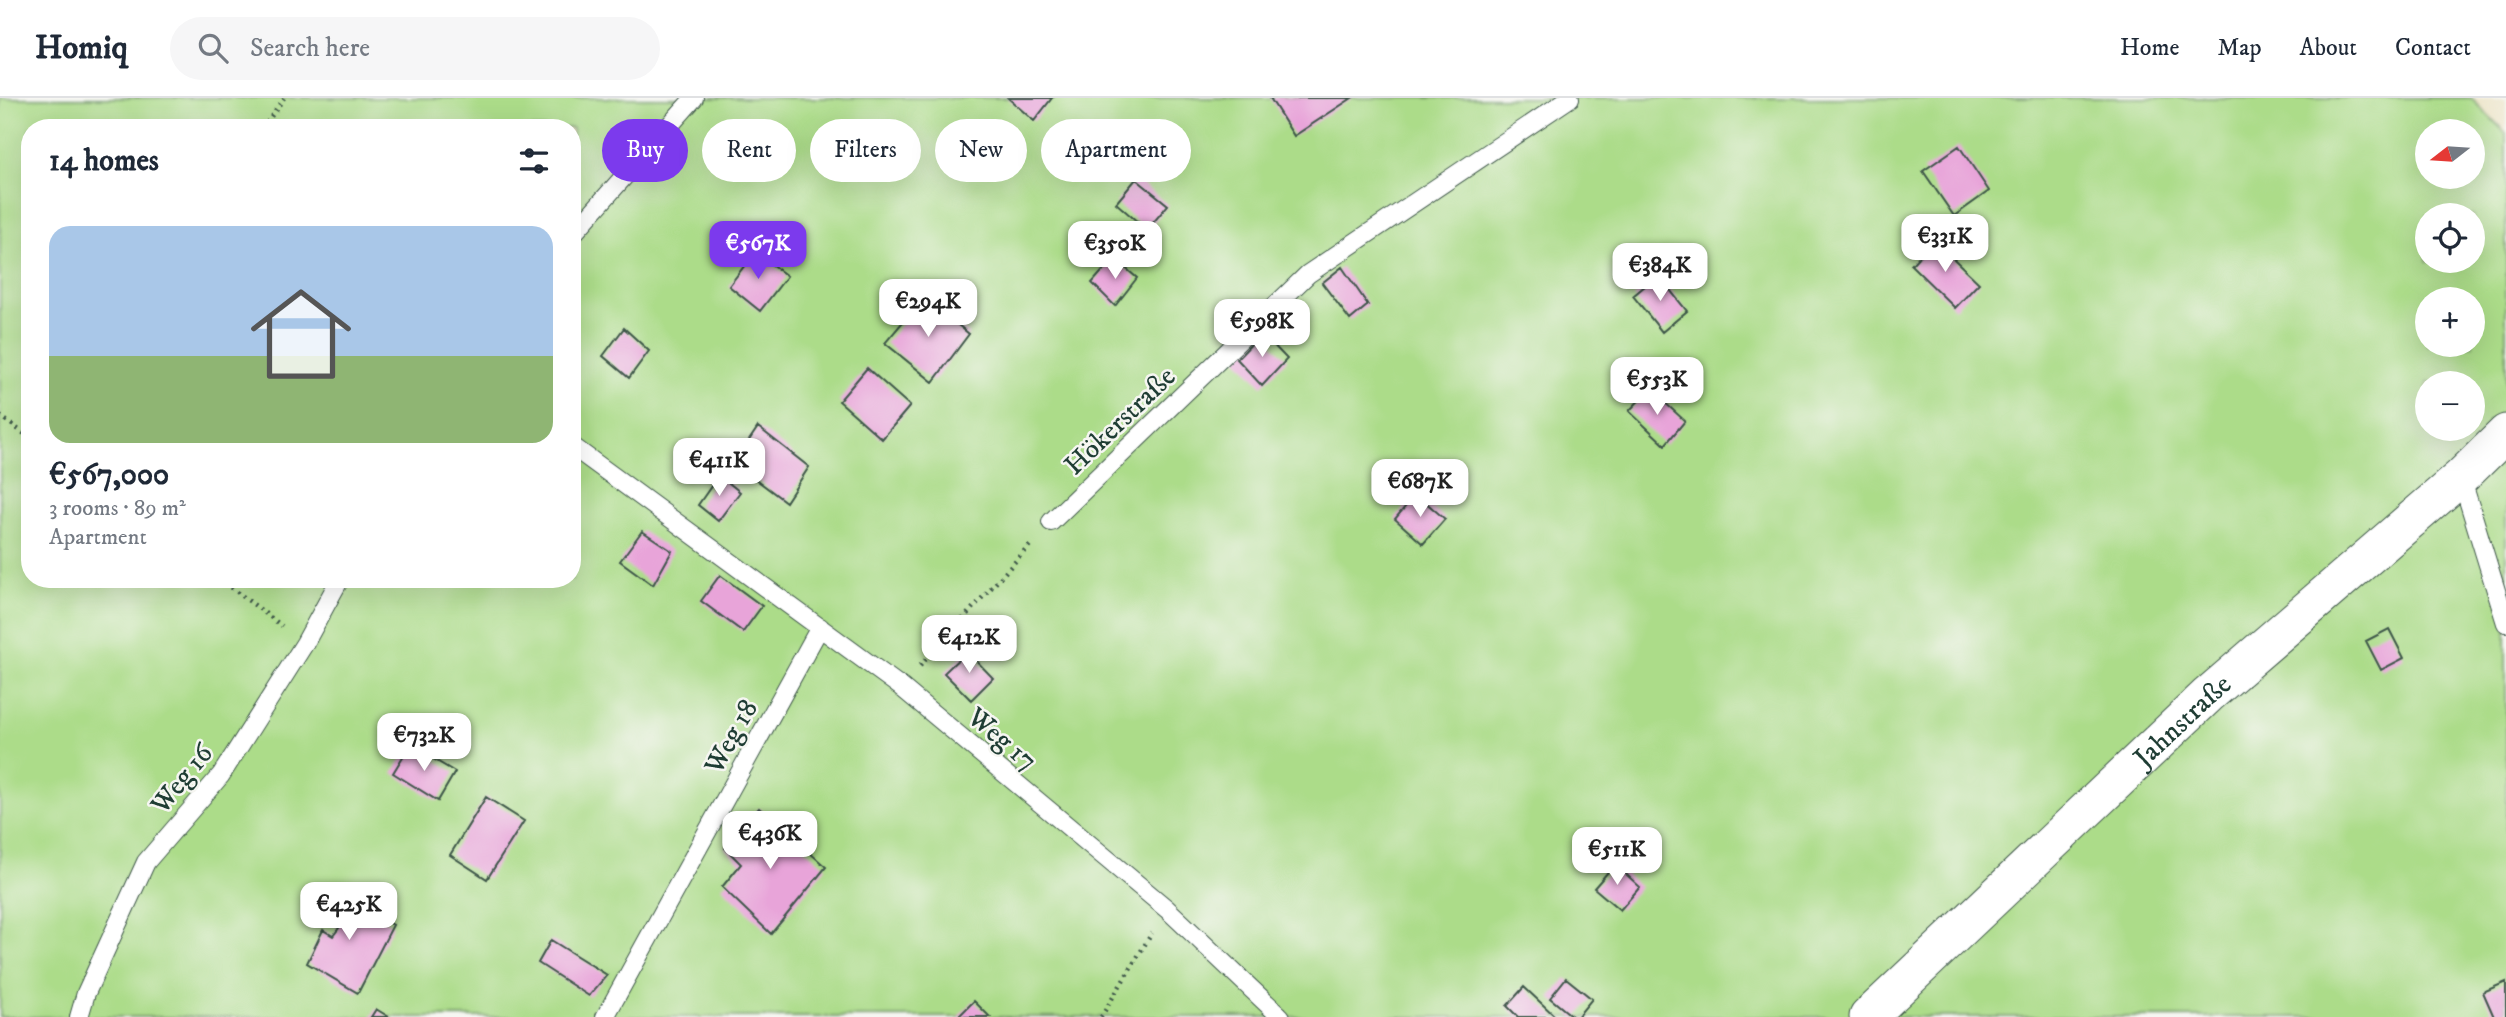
<!DOCTYPE html>
<meta charset="utf-8">
<style>
:root{--surface:#fff;--page:#f6f6f7;--text:#1f2937;--muted:#747a83;--line:#e0e1e3;--accent:#7c3aed}
body{margin:0;font-family:"IM FELL DW Pica",serif;background:var(--page);color:var(--text);height:100vh;display:flex;flex-direction:column;font-size:26px;white-space:nowrap}
*{box-sizing:border-box;margin:0}
p{font-size:23px;color:var(--muted)}
.icon{flex:none;width:38px;height:38px;fill:none;stroke:currentColor;stroke-width:2;stroke-linecap:round;stroke-linejoin:round}
.map{position:relative;flex:1;overflow:hidden}
.drawer{position:absolute;left:21px;top:21px;width:560px;height:469px;display:flex;flex-direction:column;background:var(--surface);border-radius:28px;box-shadow:0 7px 28px #0002}
.drawer>*{flex:none}
.top-card{position:absolute;left:602px;top:21px;width:665px;height:63px;display:flex;gap:14px}
.needle{width:46px;rotate:253deg}
.controls{position:absolute;left:2415px;top:21px;display:grid;gap:14px}
.controls a{display:grid;place-items:center;width:70px;height:70px;border-radius:50%;background:var(--surface);box-shadow:0 7px 28px #0002;font-size:35px}
.price{position:absolute;translate:-50% -60px;padding:0 16px;border-radius:14px;background:#fff;color:#222;font-size:23px;line-height:46px;filter:drop-shadow(0 2px 4px #0008)}
.price::after{content:'';position:absolute;left:50%;top:42px;width:21px;height:16px;margin-left:-10px;background:inherit;clip-path:polygon(0 0,100% 0,50% 100%)}
.price.current{background:var(--accent);color:#fff}
ul{padding:0;list-style:none}
li{display:grid;align-content:center;gap:14px;height:371px;padding:0 28px}
li span{display:grid;place-items:center;height:217px;border-radius:21px;color:#555}
li>.icon{margin-inline-start:auto}
span .icon{width:126px;height:126px;fill:#fffc;stroke-width:1}
li b{font-size:30px}
h2{display:flex;justify-content:space-between;align-items:center;height:84px;padding:0 28px;font-size:30px}
.chip{padding:0 24px;border-radius:32px;background:var(--surface);box-shadow:0 7px 28px #0002;font-size:24px;line-height:63px}
.chip.current{background:var(--accent);color:#fff}
header{display:flex;align-items:center;gap:42px;box-sizing:border-box;height:98px;padding:0 35px;background:var(--surface);border-bottom:2px solid var(--line)}
header strong{font-size:33px}
nav{display:flex;gap:38px;margin-inline-start:auto;font-size:24px}
.search{width:490px;height:63px;background:var(--page);display:flex;align-items:center;gap:18px;box-sizing:border-box;padding:0 24px;border-radius:38px;color:var(--muted);font-size:26px}
.map>svg:first-child{display:block}
</style>
<header>
<strong>Homiq</strong>
<div class="search"><svg class="icon" aria-label="search" viewBox="0 0 24 24"><circle cx="10" cy="10" r="6"/><path d="M15 15l6 6"/></svg>Search here</div>
<nav><a>Home</a><a>Map</a><a>About</a><a>Contact</a></nav>
</header>
<div class="map">
<svg width="2506" height="919" viewBox="0 0 2506 919">
<rect width="100%" height="100%" fill="#f6f6f2"/>
<filter id="ink" filterUnits="userSpaceOnUse"><feTurbulence type="fractalNoise" baseFrequency=".0143" numOctaves="2"/><feDisplacementMap in="SourceGraphic" scale="14" xChannelSelector="R" yChannelSelector="G"/><feConvolveMatrix kernelMatrix="1 2 1 2 8 2 1 2 1" color-interpolation-filters="sRGB"/></filter>
<filter id="wash" filterUnits="userSpaceOnUse"><feTurbulence type="fractalNoise" baseFrequency=".00686" numOctaves="4" result="noise"/><feDisplacementMap in="SourceGraphic" scale="28" xChannelSelector="R" yChannelSelector="G"/><feGaussianBlur stdDeviation="1.57" result="paint"/><feColorMatrix in="noise" values="0 0 0 0 0 0 0 0 0 0 0 0 0 0 0 0 0 1.4 0 .05"/><feComposite in="paint" operator="in"/></filter>
<g filter="url(#wash)">
<rect width="100%" height="100%" fill="#ece2c1"/>
<!-- green -->
<path fill="#acdc89" stroke="#668c5e" stroke-width="2" fill-rule="evenodd" d="M 0,0 L 2471,0 L 2506,35 L 2506,919 L 0,919 ZM 30,30 L 572,30 L 572,481 L 30,481 ZM 2427,33 L 2473,33 L 2473,79 L 2427,79 ZM 2427,117 L 2473,117 L 2473,163 L 2427,163 ZM 2427,201 L 2473,201 L 2473,247 L 2427,247 ZM 2427,285 L 2473,285 L 2473,331 L 2427,331 Z"/>
<g id="blocks">
<!-- building -->
<path fill="#e8a4d9" d="M 1008,0 L 1052,0 L 1034,23 Z
M 1270,0 L 1352,0 L 1294,38 Z
M 1959,48 L 1989,93 L 1954,118 L 1923,73 Z
M 1136,81 L 1168,107 L 1147,132 L 1116,105 Z
M 1934,142 L 1979,185 L 1955,210 L 1911,167 Z
M 755,154 L 787,178 L 760,213 L 729,188 Z
M 1114,160 L 1137,180 L 1115,208 L 1092,185 Z
M 1342,169 L 1368,207 L 1350,222 L 1322,185 Z
M 1658,177 L 1687,213 L 1662,234 L 1633,198 Z
M 924,199 L 969,236 L 933,284 L 885,245 Z
M 624,230 L 649,253 L 629,280 L 603,258 Z
M 1262,235 L 1287,261 L 1262,288 L 1237,261 Z
M 867,270 L 910,308 L 882,341 L 839,303 Z
M 1650,291 L 1685,323 L 1665,347 L 1629,313 Z
M 758,329 L 809,369 L 786,404 L 734,365 Z
M 719,377 L 740,394 L 718,423 L 698,407 Z
M 1416,396 L 1445,421 L 1423,446 L 1395,421 Z
M 642,433 L 672,453 L 653,487 L 620,463 Z
M 720,477 L 762,508 L 743,534 L 701,503 Z
M 2389,531 L 2404,560 L 2381,572 L 2366,543 Z
M 967,553 L 993,580 L 971,602 L 944,575 Z
M 410,647 L 455,674 L 438,703 L 393,675 Z
M 486,699 L 524,723 L 487,781 L 450,757 Z
M 759,710 L 826,769 L 771,836 L 722,789 L 741,766 L 725,750 Z
M 1615,766 L 1640,789 L 1620,812 L 1594,790 Z
M 333,792 L 393,827 L 358,895 L 307,865 L 323,832 L 333,838 L 339,830 L 318,818 Z
M 551,842 L 607,877 L 589,898 L 538,865 Z
M 1566,880 L 1592,901 L 1577,919 L 1573,919 L 1550,900 Z
M 2506,884 L 2506,919 L 2494,919 L 2483,894 Z
M 1524,889 L 1556,919 L 1518,919 L 1507,908 Z
M 974,903 L 990,919 L 958,919 Z
M 376,911 L 389,919 L 371,919 Z"/>
</g>
</g>
<g filter="url(#ink)">
<use href="#blocks" fill-opacity="0" stroke="#3e5649" stroke-width="2"/>
<g fill="none" stroke-linecap="round" stroke-linejoin="round">
<defs>
<path id="service" d="M 572,137 L 694,0
M 572,348 L 901,589 L 1167,811 L 1281,919
M 2461,379 L 2506,525
M 1051,424 L 1308,176 L 1570,0
M 79,919 L 86,895 L 146,764 L 221,677 L 305,545 L 340,481
M 605,919 L 820,529"/>
<g id="minor">
<path id="s1" d="M 1868,919 L 2208,597 L 2461,379 L 2506,335"/>
</g>
</defs>
<!-- service casing -->
<use href="#service" stroke="#3e5649" stroke-width="20"/>
<!-- minor casing -->
<use href="#minor" stroke="#3e5649" stroke-width="39"/>
<!-- path -->
<path stroke="#3e5649" stroke-width="4.5" stroke-dasharray="2 5" stroke-linecap="butt" d="M 263,30 L 284,0
M 0,318 L 30,340
M 220,481 L 282,528
M 920,568 L 1032,445
M 1101,919 L 1152,835"/>
<!-- service -->
<use href="#service" stroke="#fff" stroke-width="18"/>
<!-- minor -->
<use href="#minor" stroke="#fff" stroke-width="37"/>
</g>
</g>
<g text-anchor="middle" stroke-width="5" stroke-linejoin="round" paint-order="stroke">
<!-- street labels -->
<g font-size="28" fill="#1f3d34" stroke="#f6f6f2">
<text transform="translate(1119 322) rotate(-44)" y="10">Hökerstraße</text>
<text dy="10" stroke="none"><textPath href="#s1" startOffset="432">Jahnstraße</textPath></text>
<text transform="translate(730 638) rotate(-61)" y="10">Weg 18</text>
<text transform="translate(1003 640) rotate(40)" y="10">Weg 17</text>
<text transform="translate(181 680) rotate(-51)" y="10">Weg 16</text>
</g>
</g>
</svg>
<div class="controls">
<a><svg class="needle" viewBox="-14 -14 28 28"><path d="M0-13l5 13h-10z" fill="#e53935"/><path d="M0 13l5-13h-10z" fill="#747a83"/></svg></a>
<a><svg class="icon" aria-label="locate" viewBox="0 0 24 24"><circle cx="12" cy="12" r="6"/><path d="M12 2v4M12 18v4M2 12h4M18 12h4"/></svg></a>
<a>+</a>
<a>−</a>
</div>
<b class="price" style="left:1945px;top:176px">€331K</b>
<b class="price current" style="left:758px;top:183px">€567K</b>
<b class="price" style="left:1115px;top:183px">€350K</b>
<b class="price" style="left:1660px;top:205px">€384K</b>
<b class="price" style="left:928px;top:241px">€294K</b>
<b class="price" style="left:1262px;top:261px">€598K</b>
<b class="price" style="left:1657px;top:319px">€553K</b>
<b class="price" style="left:719px;top:400px">€411K</b>
<b class="price" style="left:1420px;top:421px">€687K</b>
<b class="price" style="left:969px;top:577px">€412K</b>
<b class="price" style="left:424px;top:675px">€732K</b>
<b class="price" style="left:770px;top:773px">€436K</b>
<b class="price" style="left:1617px;top:789px">€511K</b>
<b class="price" style="left:349px;top:844px">€425K</b>
<div class="top-card">
<a class="chip current">Buy</a>
<a class="chip">Rent</a>
<a class="chip">Filters</a>
<a class="chip">New</a>
<a class="chip">Apartment</a>
</div>
<section class="drawer">
<h2>14 homes<svg class="icon" aria-label="filters" viewBox="0 0 24 24"><path d="M4 7h16M4 17h16"/><circle cx="9" cy="7" r="2"/><circle cx="15" cy="17" r="2"/></svg></h2>
<ul>
<li><span style="background:linear-gradient(#a9c7e8 60%,#8fb573 0)"><svg class="icon" aria-label="home" viewBox="0 0 24 24"><path d="M3 11l9-7 9 7M6 9v11h12V9"/></svg></span><div><b>€567,000</b><p>3 rooms · 89 m²</p><p>Apartment</p></div></li>
</ul>
</section>
</div>
